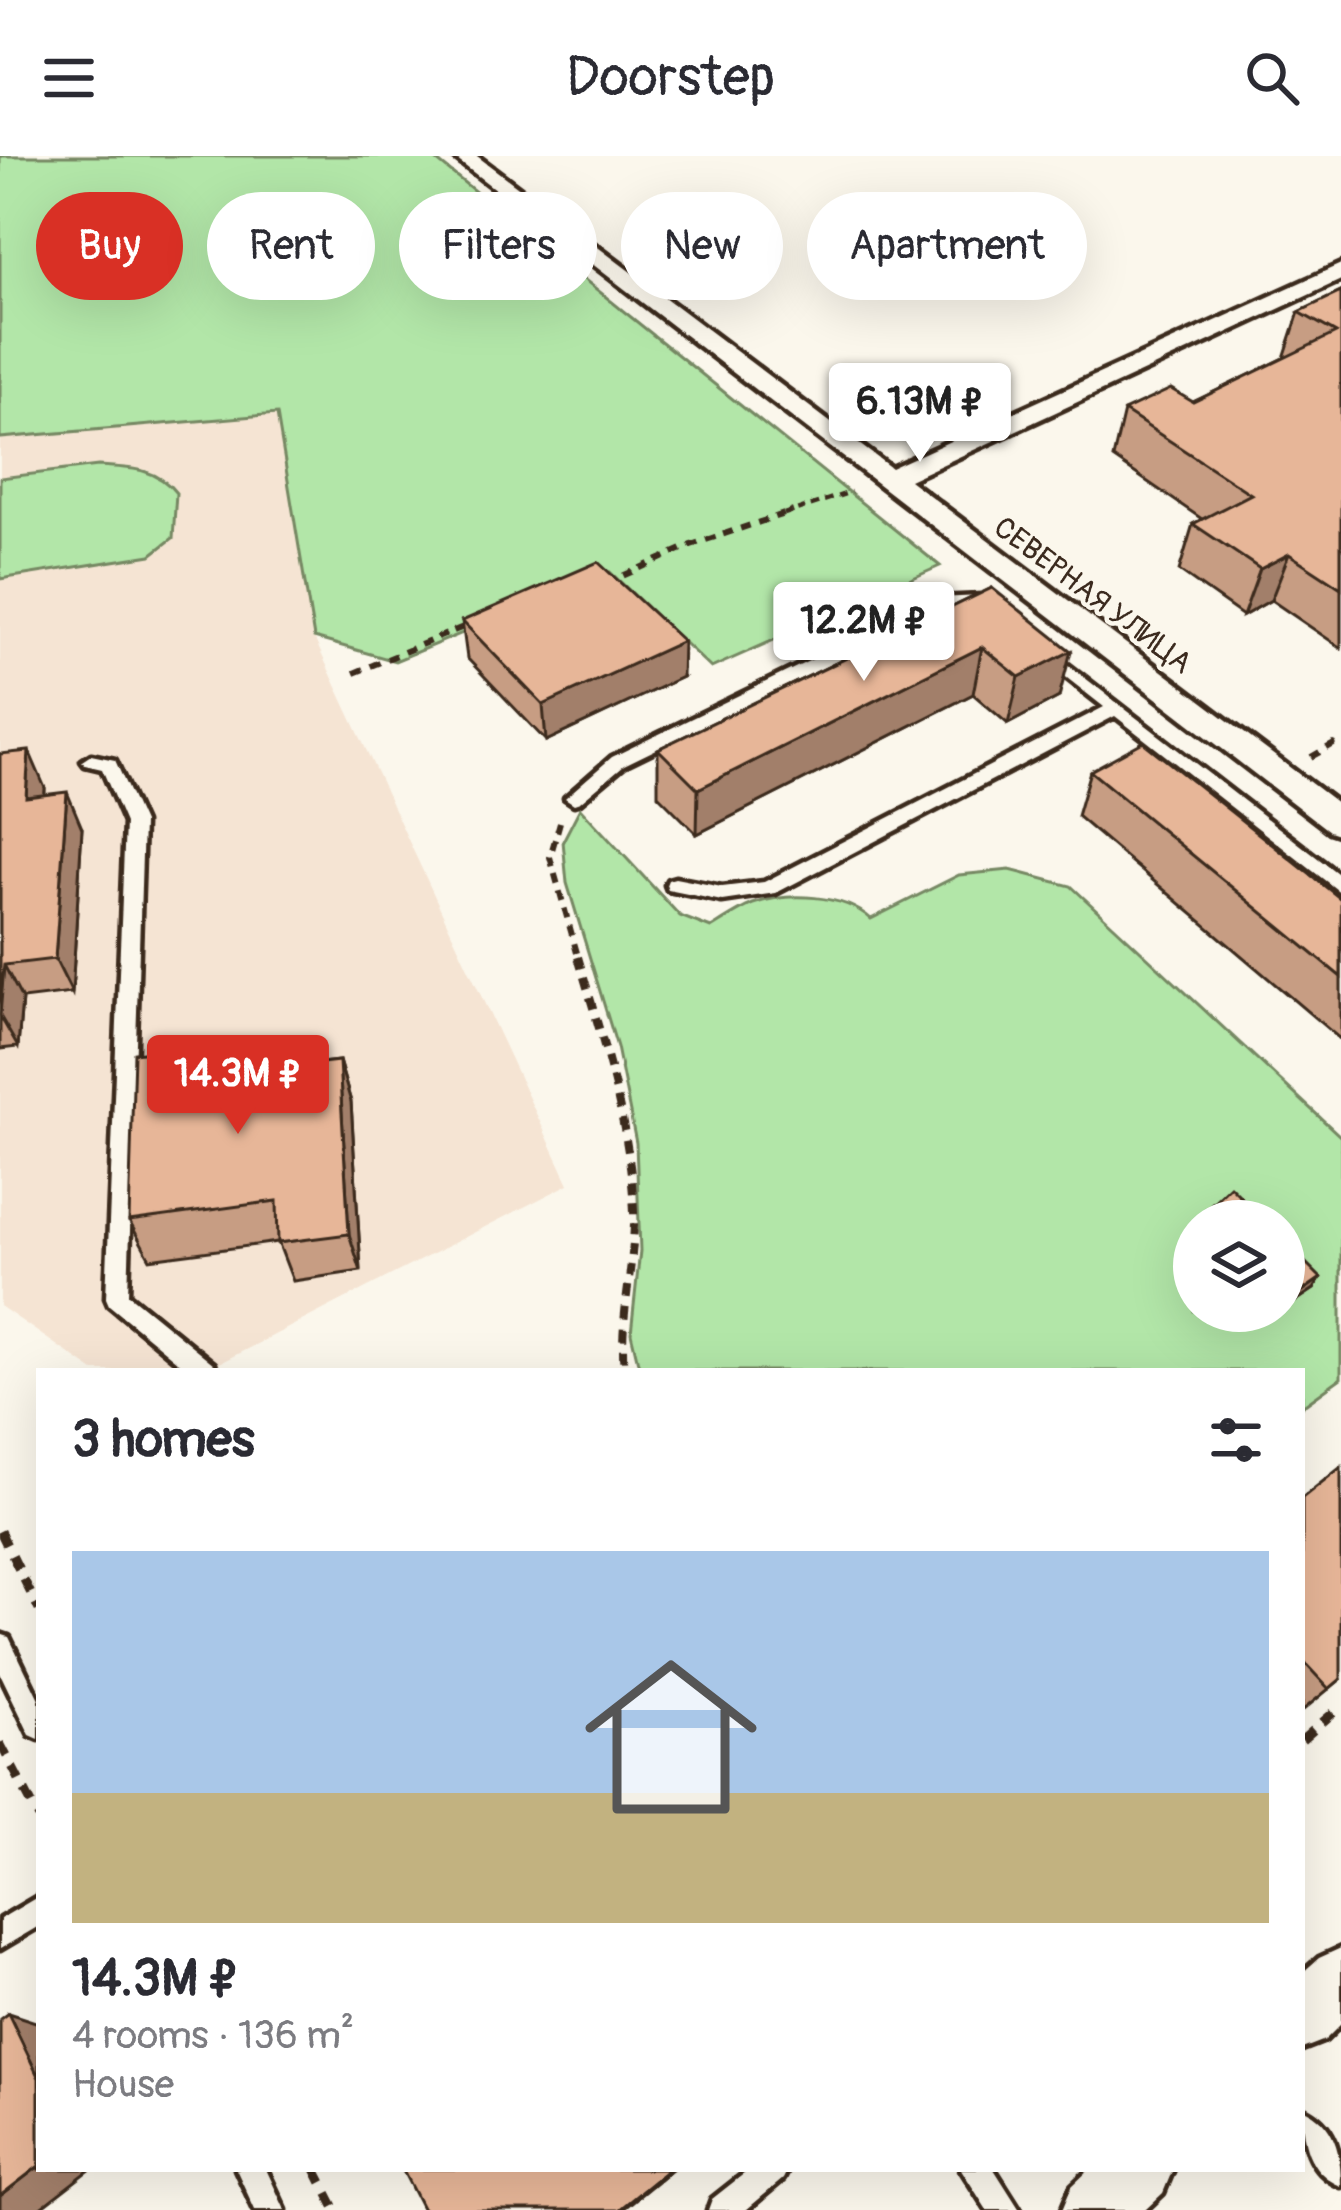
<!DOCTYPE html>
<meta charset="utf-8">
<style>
:root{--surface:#fff;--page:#f7f7f7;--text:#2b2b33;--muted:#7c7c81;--line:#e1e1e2;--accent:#d93025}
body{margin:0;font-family:Pangolin,sans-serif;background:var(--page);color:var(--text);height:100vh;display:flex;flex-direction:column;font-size:45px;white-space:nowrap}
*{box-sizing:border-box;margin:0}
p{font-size:39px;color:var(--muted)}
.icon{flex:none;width:66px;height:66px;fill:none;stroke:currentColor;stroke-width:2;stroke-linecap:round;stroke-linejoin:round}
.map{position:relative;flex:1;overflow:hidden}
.sheet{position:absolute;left:36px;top:1212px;width:1269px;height:804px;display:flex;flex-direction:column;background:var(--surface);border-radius:0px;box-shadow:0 12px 48px #0002}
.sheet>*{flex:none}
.top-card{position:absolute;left:36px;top:36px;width:1269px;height:108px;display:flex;gap:24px}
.buttons{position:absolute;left:1173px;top:1044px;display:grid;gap:24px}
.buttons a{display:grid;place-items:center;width:132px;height:132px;border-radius:50%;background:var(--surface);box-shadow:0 12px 48px #0002;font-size:60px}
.price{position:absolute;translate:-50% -102px;padding:0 27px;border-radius:12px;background:#fff;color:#222;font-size:39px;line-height:78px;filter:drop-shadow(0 3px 6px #0008)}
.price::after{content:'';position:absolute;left:50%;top:72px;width:36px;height:27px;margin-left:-18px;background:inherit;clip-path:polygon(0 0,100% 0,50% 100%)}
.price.selected{background:var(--accent);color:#fff}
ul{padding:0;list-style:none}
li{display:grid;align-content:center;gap:24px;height:636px;padding:0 36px}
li+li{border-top:3px solid var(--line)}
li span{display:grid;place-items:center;height:372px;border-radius:0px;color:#555}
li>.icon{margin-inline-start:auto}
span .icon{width:216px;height:216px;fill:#fffc;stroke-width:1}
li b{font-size:51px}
h2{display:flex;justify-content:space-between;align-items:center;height:144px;padding:0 36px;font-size:51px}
.chip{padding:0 42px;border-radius:54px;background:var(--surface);box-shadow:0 12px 48px #0002;font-size:42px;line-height:108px}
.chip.selected{background:var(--accent);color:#fff}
header{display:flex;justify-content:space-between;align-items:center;height:156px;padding:0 36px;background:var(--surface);font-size:54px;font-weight:600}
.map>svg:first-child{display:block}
</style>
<header><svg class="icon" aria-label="menu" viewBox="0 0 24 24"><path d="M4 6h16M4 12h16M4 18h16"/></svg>Doorstep<svg class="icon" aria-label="search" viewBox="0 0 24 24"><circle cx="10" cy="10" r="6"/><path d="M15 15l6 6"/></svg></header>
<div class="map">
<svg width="1341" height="2054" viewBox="0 0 1341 2054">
<rect width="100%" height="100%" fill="#fbf7ec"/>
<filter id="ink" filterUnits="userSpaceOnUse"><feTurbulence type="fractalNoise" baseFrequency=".00833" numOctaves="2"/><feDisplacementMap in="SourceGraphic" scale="24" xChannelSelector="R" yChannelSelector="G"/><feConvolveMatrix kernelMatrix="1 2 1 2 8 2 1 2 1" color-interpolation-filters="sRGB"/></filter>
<g filter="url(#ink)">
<!-- built -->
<path fill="#f5e4d3" d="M 277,258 L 314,482 L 569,1028 L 204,1215 L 94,1215 L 0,1150 L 0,282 Z"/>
<!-- green -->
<path fill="#b2e6a8" stroke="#768863" stroke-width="3" fill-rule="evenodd" d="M 0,0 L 431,0 L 940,410 L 711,512 L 610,416 L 395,505 L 314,482 L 277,258 L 0,282 Z
M 98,310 C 129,312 156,311 176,337 L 173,382 L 151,399 L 0,423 L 0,322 Z
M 580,652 L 680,760 L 711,772 C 724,764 739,754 753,748 C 788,736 844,738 871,763 L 959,719 L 1010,714 L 1071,730 L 1341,981 L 1341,1222 L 1302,1250 L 1302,1215 L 640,1215 L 631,1177 L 640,1095 L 636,987 L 617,891 L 567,727 L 563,685 ZM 1194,1065 L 1284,1065 L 1284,1155 L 1194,1155 Z"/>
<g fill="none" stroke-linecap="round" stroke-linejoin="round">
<defs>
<path id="service" d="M 982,440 L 994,446 L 994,454 L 947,451 L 624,609 L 580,646 L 574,648 L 565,642 L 612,601 L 938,442 Z
M 1045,491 L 1341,720 L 1341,737 L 1115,560 L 776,737 L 722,745 L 668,734 L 666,729 L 668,724 L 675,722 L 722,731 L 764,726 L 1104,551 L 1039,500 L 1037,496 Z
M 91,599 L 115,604 L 143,667 L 128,1138 L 214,1208 L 217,1215 L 189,1215 L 109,1149 L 106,1142 L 125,667 L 102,613 L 85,609 L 82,605 Z
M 0,1478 L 9,1481 L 39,1543 L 39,1583 L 30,1579 L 0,1517 Z
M 39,1740 L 39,1770 L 0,1793 L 0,1763 Z
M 1302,1952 C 1336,1967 1341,1998 1341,2030 C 1307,2016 1302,1984 1302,1952 Z
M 236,2013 L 266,2013 L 285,2054 L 255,2054 Z
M 750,2013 L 788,2013 L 783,2023 L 746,2054 L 708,2054 L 712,2043 Z
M 961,2013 L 994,2013 L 1020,2054 L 987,2054 Z"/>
<path id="minor" d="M 452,0 L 477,0 L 891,312 L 1341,108 L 1341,124 L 909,324 L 1341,650 L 1341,679 L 1329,675 Z"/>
<path id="tertiary" d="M 1341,1792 L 1341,1868 L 1325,1884 L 1302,1893 L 1302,1817 L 1319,1802 Z
M 1090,2013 L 1173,2013 L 1163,2037 L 1145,2054 L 1062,2054 L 1072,2030 Z"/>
</defs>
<!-- service casing -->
<use href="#service" stroke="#3b2a1e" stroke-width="9"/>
<!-- minor casing -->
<use href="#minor" stroke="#3b2a1e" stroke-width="9"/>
<!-- tertiary casing -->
<use href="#tertiary" stroke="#3b2a1e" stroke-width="9"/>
<!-- path-far3 -->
<path stroke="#3b2a1e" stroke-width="4.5" stroke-dasharray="8 6" stroke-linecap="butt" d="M 784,358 L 851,336"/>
<!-- path-far2 -->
<path stroke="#3b2a1e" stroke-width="6" stroke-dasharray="10 8" stroke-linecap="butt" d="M 607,427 L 691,389 L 793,355
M 354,517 L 468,469
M 1311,601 L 1334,588 L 1341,592
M 560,666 L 550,701 L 579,804"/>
<!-- path-far1 -->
<path stroke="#3b2a1e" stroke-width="8" stroke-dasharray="12 9" stroke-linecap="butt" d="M 578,801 C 602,883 631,970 634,1057 C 635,1110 619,1159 624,1215"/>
<!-- path -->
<path stroke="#3b2a1e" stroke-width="9" stroke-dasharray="15 12" stroke-linecap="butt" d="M 0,1375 L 39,1454
M 1302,1584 L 1341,1550
M 0,1587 L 39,1662
M 315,2013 L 336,2054"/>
<!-- service -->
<use href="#service" fill="#fbf7ec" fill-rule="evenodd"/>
<!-- minor -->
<use href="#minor" fill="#fbf7ec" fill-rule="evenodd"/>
<!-- tertiary -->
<use href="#tertiary" fill="#fbf7ec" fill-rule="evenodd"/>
</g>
<!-- wall -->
<path fill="#c79d83" stroke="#3b2a1e" stroke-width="3" d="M 1341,136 L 1341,492 L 1271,444 L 1243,460 L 1179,415 L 1193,368 L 1202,363 L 1113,302 L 1124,255 L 1193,246 L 1284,202 L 1299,156 Z
M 992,432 L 1059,541 L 1008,568 L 973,538 L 697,678 L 658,639 L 658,593 Z
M 462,465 L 682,521 L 546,585 L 467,502 Z
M 0,598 L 45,632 L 45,639 L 82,672 L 72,837 L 22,843 L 18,891 L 0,893 Z
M 1090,615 L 1341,743 L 1341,884 L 1077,660 Z
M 339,905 L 351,946 L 361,1115 L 293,1125 L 278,1086 L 150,1103 L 129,1065 L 278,912 Z
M 1205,1054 L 1265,1065 L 1200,1065 Z
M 1284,1085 L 1314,1133 L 1284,1153 Z
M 1302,1342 L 1341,1523 L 1302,1555 Z"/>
<!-- shaded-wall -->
<path fill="#a27f6a" stroke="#3b2a1e" stroke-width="3" d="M 1289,398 L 1271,444 L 1243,460 L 1260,413 Z
M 683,485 L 682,521 L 546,585 L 543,549 Z
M 982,491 L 973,538 L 697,678 L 698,633 Z
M 1071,495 L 1059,541 L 1008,568 L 1019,521 Z
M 29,595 L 45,632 L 42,676 L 26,641 Z
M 67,636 L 82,672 L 72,837 L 55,803 Z
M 4,809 L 22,843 L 18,891 L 0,860 Z
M 268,881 L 282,922 L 268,913 Z
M 339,905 L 351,946 L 361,1115 L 349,1078 Z
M 1321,1122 L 1314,1133 L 1284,1153 L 1291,1143 Z
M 8,1857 L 39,1867 L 39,1922 Z
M 39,2010 L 39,2013 L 91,2013 L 38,2054 L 0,2054 L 0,2040 Z
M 669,2013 L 672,2013 L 622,2054 L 619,2054 Z"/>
<!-- building -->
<path fill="#e7b698" stroke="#3b2a1e" stroke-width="3" d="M 1341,136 L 1341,432 L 1289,398 L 1260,413 L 1193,368 L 1251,338 L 1124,255 L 1171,233 L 1193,246 L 1336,177 L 1299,156 Z
M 598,406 L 683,485 L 543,549 L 462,465 Z
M 992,432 L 1071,495 L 1019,521 L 982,491 L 698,633 L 658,593 Z
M 1143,586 L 1341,743 L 1341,821 L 1090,615 Z
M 29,595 L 26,641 L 67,636 L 55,803 L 4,809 L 0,848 L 0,598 Z
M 268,881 L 268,913 L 339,905 L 349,1078 L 278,1087 L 277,1045 L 129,1065 L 134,897 Z
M 1230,1030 L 1265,1065 L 1216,1065 L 1205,1054 Z
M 1284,1085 L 1321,1122 L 1291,1143 L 1284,1136 Z
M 1341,1311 L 1341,1523 L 1329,1533 L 1302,1504 L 1302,1342 Z
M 8,1857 L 39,1922 L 39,2010 L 0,2040 L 0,1863 Z
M 402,2013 L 669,2013 L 619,2054 L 423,2054 Z"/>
</g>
<g text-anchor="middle" stroke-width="9" stroke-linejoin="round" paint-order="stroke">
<!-- far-street labels -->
<g font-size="30" fill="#3b2a1e" stroke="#fbf7ec">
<text transform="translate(1093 439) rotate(37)" y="10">СЕВЕРНАЯ УЛИЦА</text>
</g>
</g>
</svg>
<div class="buttons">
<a><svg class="icon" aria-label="layers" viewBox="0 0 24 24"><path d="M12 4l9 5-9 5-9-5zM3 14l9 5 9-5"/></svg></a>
</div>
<b class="price" style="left:920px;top:309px">6.13M ₽</b>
<b class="price" style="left:864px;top:528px">12.2M ₽</b>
<b class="price selected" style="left:238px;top:981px">14.3M ₽</b>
<div class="top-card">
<a class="chip selected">Buy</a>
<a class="chip">Rent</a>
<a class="chip">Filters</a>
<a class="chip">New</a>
<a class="chip">Apartment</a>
</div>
<section class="sheet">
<h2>3 homes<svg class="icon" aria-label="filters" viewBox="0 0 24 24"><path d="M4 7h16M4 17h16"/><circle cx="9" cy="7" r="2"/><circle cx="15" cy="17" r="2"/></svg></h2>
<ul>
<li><span style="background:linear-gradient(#a9c7e8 65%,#c2b280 0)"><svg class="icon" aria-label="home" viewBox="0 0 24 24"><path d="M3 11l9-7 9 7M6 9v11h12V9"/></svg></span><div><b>14.3M ₽</b><p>4 rooms · 136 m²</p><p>House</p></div></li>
</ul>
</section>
</div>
